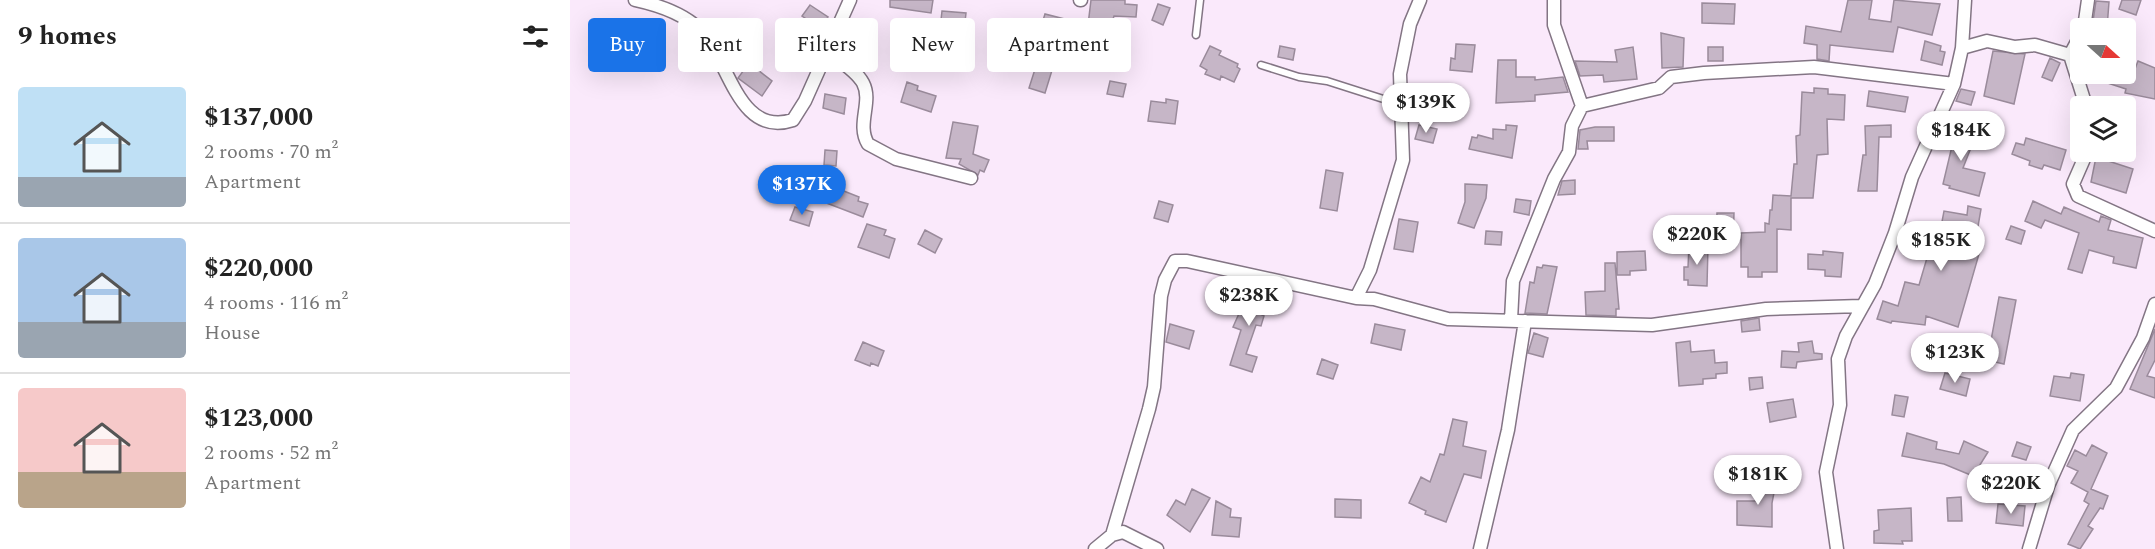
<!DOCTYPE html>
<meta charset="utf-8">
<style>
:root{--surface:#fff;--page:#f6f6f6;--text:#222;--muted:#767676;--line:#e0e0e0;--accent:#1a73e8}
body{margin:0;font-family:Spectral,serif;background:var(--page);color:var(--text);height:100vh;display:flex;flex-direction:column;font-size:22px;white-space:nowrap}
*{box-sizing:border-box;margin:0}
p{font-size:20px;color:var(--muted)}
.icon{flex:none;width:33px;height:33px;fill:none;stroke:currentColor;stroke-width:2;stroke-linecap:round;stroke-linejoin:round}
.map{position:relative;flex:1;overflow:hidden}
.sheet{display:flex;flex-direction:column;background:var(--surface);width:570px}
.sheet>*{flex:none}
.guide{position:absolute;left:18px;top:18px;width:570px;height:54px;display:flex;gap:12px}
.needle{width:39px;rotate:111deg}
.fabs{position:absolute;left:1500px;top:18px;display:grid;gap:12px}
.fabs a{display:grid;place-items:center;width:66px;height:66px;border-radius:6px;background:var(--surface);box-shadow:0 6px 24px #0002;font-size:30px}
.price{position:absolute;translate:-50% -51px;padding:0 14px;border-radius:21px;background:#fff;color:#222;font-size:20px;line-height:39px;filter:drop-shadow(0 2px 3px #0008)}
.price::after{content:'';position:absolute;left:50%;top:36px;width:18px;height:14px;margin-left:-9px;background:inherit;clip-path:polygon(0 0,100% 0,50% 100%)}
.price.active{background:var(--accent);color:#fff}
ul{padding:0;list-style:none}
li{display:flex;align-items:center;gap:18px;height:150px;padding:0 18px}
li+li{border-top:2px solid var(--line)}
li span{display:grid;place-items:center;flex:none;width:168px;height:120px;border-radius:6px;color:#555}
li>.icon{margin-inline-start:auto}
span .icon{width:72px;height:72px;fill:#fffc;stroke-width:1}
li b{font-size:26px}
h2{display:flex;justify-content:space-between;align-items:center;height:72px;padding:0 18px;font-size:26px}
.chip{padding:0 21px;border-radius:6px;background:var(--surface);box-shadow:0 6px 24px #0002;font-size:21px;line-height:54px}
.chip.active{background:var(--accent);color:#fff}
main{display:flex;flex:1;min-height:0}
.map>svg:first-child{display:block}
</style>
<main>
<section class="sheet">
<h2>9 homes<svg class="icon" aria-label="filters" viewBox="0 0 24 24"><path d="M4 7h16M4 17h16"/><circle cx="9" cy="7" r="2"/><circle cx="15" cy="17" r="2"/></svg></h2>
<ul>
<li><span style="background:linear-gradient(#bfe0f5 75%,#9aa5b1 0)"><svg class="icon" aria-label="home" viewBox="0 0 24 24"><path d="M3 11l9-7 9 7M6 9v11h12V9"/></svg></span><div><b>$137,000</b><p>2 rooms · 70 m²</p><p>Apartment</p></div></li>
<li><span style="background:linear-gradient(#a9c7e8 70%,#9aa5b1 0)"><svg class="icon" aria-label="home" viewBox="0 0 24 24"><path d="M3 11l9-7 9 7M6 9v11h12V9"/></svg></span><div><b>$220,000</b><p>4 rooms · 116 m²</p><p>House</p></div></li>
<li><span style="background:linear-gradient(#f6c9c9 70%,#b9a48a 0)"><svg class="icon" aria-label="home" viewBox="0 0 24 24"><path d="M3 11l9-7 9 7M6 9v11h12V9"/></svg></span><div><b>$123,000</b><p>2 rooms · 52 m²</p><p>Apartment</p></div></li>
</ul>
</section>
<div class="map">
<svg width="1585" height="549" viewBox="0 0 1585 549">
<rect width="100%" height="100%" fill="#fae9fb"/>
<!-- building -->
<path fill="#c6b6c7" stroke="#9a8b9b" stroke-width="1.5" d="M 320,0 L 363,0 L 361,13 L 320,7 Z
M 521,0 L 555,0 L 555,4 L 567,5 L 566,17 L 544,16 L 530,60 L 501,54 L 503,41 L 470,30 L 475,14 L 518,25 Z
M 1278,0 L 1302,0 L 1299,19 L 1321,22 L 1324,0 L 1370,4 L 1362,35 L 1328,27 L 1323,52 L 1260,45 L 1259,61 L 1247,59 L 1247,45 L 1234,43 L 1236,26 L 1271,32 Z
M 1552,0 L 1571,0 L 1566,15 L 1549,9 Z
M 1526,1 L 1539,2 L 1537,28 L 1522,28 Z
M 1132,3 L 1165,4 L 1164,24 L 1132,23 Z
M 588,4 L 600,8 L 593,25 L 582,20 Z
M 240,5 L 258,17 L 250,28 L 232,16 Z
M 372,11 L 396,13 L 394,31 L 370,29 Z
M 282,19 L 298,21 L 295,40 L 272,37 Z
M 439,19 L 467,24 L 463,48 L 431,42 L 434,23 L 438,24 Z
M 1091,33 L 1114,38 L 1113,67 L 1092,68 Z
M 1355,41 L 1371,46 L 1370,51 L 1375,52 L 1372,65 L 1351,60 Z
M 886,44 L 905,45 L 902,72 L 880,70 L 881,58 L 885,59 Z
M 640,46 L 651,51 L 649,55 L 668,64 L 667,67 L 670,69 L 664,82 L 651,76 L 650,80 L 635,74 L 637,70 L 630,66 Z
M 710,46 L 725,49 L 723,60 L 708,57 Z
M 1063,47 L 1067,79 L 1034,82 L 1033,75 L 1010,76 L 1005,61 L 1047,62 L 1045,50 Z
M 1138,47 L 1153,47 L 1153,61 L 1138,61 Z
M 1423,51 L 1455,54 L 1444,104 L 1414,96 Z
M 1480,58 L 1490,63 L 1482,81 L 1472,77 Z
M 928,60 L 946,60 L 946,77 L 965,77 L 965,80 L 993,77 L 998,92 L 965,95 L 965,101 L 926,103 Z
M 1568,61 L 1585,68 L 1585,99 L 1555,93 L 1556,89 L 1516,76 L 1516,74 L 1563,74 Z
M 179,63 L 202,81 L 192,96 L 168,78 Z
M 467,63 L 483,67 L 475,93 L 459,88 Z
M 540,81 L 556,84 L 553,97 L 537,94 Z
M 337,82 L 348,86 L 347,90 L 366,96 L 361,112 L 331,102 Z
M 1244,88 L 1258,89 L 1258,94 L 1275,95 L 1274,120 L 1257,119 L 1258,154 L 1247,155 L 1243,198 L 1221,198 L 1221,230 L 1207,229 L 1207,272 L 1192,272 L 1192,277 L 1178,277 L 1178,267 L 1171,267 L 1171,233 L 1195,232 L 1195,223 L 1199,224 L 1200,210 L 1202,210 L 1203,195 L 1221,196 L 1224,164 L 1227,164 L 1226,136 L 1230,135 L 1232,92 L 1244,93 Z
M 1391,89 L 1405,92 L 1401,105 L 1386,101 Z
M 1299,91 L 1338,97 L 1335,112 L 1297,106 Z
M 255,94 L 276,98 L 274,114 L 253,108 Z
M 596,99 L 608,101 L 605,124 L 578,121 L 581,101 L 596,103 Z
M 383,122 L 408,126 L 403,154 L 419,160 L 414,172 L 410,170 L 408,175 L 389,164 L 391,159 L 376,158 Z
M 1376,123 L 1406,135 L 1393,168 L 1415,173 L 1409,196 L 1379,188 L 1380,186 L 1373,184 L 1383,142 L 1370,137 Z
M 849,125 L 867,129 L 863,143 L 845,139 Z
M 936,125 L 947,126 L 942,158 L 899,149 L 902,137 L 907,138 L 908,135 L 923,139 L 923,129 L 936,130 Z
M 1321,125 L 1321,137 L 1309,137 L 1307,191 L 1288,191 L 1293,155 L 1296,155 L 1295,126 Z
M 1025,127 L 1044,127 L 1044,141 L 1017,141 L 1018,149 L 1008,149 L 1010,130 Z
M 1456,138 L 1496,150 L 1490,170 L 1474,165 L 1472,169 L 1459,165 L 1460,161 L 1442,154 L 1446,143 L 1454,145 Z
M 255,150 L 267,151 L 266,166 L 254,165 Z
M 1526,157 L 1563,169 L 1556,193 L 1521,182 Z
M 756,170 L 773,173 L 767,211 L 750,208 Z
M 1005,180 L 1005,194 L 988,195 L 992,181 Z
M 251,182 L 289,197 L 288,201 L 298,204 L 293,217 L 246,199 Z
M 895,184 L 917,185 L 916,198 L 904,228 L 888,223 L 895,202 Z
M 946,199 L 961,201 L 959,215 L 944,212 Z
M 589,201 L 603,205 L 598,222 L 584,218 Z
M 1463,201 L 1491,214 L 1494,207 L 1529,222 L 1531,216 L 1541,220 L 1538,230 L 1573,238 L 1566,268 L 1543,263 L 1544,257 L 1519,250 L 1512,273 L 1498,269 L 1509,233 L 1475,220 L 1471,228 L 1455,221 Z
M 1398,206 L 1411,209 L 1406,238 L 1413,240 L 1388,327 L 1356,316 L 1355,325 L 1322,321 L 1321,323 L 1307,319 L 1313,301 L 1328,306 L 1335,282 L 1349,285 L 1362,241 L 1337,235 L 1340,223 L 1366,228 L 1367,226 L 1371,227 L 1374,211 L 1397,215 Z
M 225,207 L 243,212 L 239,226 L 220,220 Z
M 1147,213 L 1164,213 L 1163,242 L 1146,242 Z
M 829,219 L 848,222 L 843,252 L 824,249 Z
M 297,224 L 316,230 L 314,235 L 325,239 L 319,258 L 288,247 Z
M 1441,226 L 1455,231 L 1451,244 L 1436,239 Z
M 355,230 L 372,239 L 365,253 L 348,244 Z
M 916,231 L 932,232 L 931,245 L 915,244 Z
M 1119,246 L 1138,246 L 1137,286 L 1118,285 L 1118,280 L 1114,280 L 1114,267 L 1118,267 Z
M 1075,251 L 1076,270 L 1060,271 L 1060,275 L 1047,275 L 1047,252 Z
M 1253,251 L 1273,253 L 1271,277 L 1255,276 L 1255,270 L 1238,269 L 1238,254 L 1253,255 Z
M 1035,263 L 1045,263 L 1049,309 L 1046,309 L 1046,316 L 1016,315 L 1015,292 L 1035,291 Z
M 973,265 L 987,267 L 977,314 L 955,313 L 960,282 L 964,283 L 967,267 L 972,268 Z
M 685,284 L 700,288 L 690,314 L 694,316 L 691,326 L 686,325 L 676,354 L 687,357 L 682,372 L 660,365 L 671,330 L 663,327 L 675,300 L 677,301 L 679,295 L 682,296 Z
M 1429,297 L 1446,300 L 1434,364 L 1412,359 L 1416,345 L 1420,346 Z
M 1189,318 L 1190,330 L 1172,332 L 1171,321 Z
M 600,324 L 624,331 L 619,349 L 596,342 Z
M 805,324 L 835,330 L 831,350 L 801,343 Z
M 1585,329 L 1585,360 L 1577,376 L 1585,378 L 1585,398 L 1560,389 Z
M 964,333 L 978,338 L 973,357 L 958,353 Z
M 1120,341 L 1121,352 L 1144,350 L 1145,363 L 1157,362 L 1157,373 L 1146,374 L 1146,378 L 1133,379 L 1133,384 L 1109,386 L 1106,343 Z
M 1242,341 L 1244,353 L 1252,354 L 1252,359 L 1227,362 L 1226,368 L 1211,367 L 1212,351 L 1229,352 L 1228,343 Z
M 293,342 L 314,351 L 308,366 L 301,363 L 300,366 L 285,360 Z
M 752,359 L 768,365 L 763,379 L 747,374 Z
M 1375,373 L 1400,379 L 1396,396 L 1370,389 Z
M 1501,373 L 1514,375 L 1510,401 L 1480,396 L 1484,376 L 1500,378 Z
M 1192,377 L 1193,388 L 1180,390 L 1179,378 Z
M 1325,395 L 1338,397 L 1334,417 L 1322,415 Z
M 1223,399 L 1226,417 L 1200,422 L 1197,403 Z
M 883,419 L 897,422 L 893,446 L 916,451 L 911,478 L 894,474 L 876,522 L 855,514 L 856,511 L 839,503 L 851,477 L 860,482 L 870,454 L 874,455 Z
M 1337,433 L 1367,442 L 1366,449 L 1389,454 L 1394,441 L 1418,452 L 1403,476 L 1374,464 L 1332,456 Z
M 1447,442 L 1461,447 L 1456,460 L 1442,456 Z
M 1522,445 L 1537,453 L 1521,489 L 1538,496 L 1533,509 L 1530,508 L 1518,526 L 1523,529 L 1510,549 L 1498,544 L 1519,504 L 1514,501 L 1518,492 L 1501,483 L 1508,471 L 1497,466 L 1505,450 L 1516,456 Z
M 1194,474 L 1207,477 L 1202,503 L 1202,527 L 1167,525 L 1167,501 L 1189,501 Z
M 622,489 L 640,498 L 620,532 L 597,515 L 606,500 L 615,505 Z
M 1391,497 L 1392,521 L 1378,521 L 1377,498 Z
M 765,499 L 791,500 L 791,518 L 765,517 Z
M 646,501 L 661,509 L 660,517 L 671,518 L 669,537 L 642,535 Z
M 1428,504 L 1455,506 L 1453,526 L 1426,523 Z
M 1341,508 L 1342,541 L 1332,541 L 1333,544 L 1304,543 L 1304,531 L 1309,530 L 1308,510 Z"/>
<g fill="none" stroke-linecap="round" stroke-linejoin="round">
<defs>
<path id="lane" d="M 626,35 L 630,0
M 691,65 L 729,77 L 757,81 L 829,104"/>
<path id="street" d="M 65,0 C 88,5 114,13 131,31 C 159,60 168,138 223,120 L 235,101 L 280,0
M 510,0 L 511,0
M 984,0 L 984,25 L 1012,106
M 1514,28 L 1518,0
M 1392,48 L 1417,41 L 1445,47 L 1465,45 L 1500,55 L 1516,106
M 257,51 C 268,60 286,70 293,83 C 303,102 286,124 298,144 L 326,159 L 401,178
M 1500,55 L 1510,36
M 1517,152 L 1503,184 L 1508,196 L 1585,231
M 786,298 L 800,270 L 833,160 L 830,74 L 840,24 L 850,0
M 941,320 L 943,281 L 984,179 L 999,152 L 1002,126 L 1012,106 L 1089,88 L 1101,77 L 1134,73 L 1244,67 L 1384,84
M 542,535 L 553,532 L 587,549
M 525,549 L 542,535 L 579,409 L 584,387 L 591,296 L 595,280 L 605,261 L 617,261 L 786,298 L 804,299 L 878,319 L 1082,325 L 1196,309 L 1291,306
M 910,549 L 938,430 L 955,321
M 1267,549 L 1256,472 L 1270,405 L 1268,359 L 1276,336 L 1305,284 L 1325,233 L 1342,177 L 1384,84 L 1392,48 L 1395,0
M 1459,549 L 1478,486 L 1503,430 L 1546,388 L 1573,338 L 1585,304"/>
</defs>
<!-- lane casing -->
<use href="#lane" stroke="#837584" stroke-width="9"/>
<!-- street casing -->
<use href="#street" stroke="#837584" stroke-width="15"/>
<!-- lane -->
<use href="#lane" stroke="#fff" stroke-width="6"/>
<!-- street -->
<use href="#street" stroke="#fff" stroke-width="12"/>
</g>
</svg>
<div class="fabs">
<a><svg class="needle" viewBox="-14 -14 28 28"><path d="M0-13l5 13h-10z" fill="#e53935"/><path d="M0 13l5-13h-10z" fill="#767676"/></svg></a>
<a><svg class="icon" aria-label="layers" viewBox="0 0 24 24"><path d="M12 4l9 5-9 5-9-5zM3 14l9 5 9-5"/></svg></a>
</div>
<b class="price" style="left:856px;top:134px">$139K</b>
<b class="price" style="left:1391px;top:162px">$184K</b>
<b class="price active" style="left:232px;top:216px">$137K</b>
<b class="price" style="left:1127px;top:266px">$220K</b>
<b class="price" style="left:1371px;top:272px">$185K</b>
<b class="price" style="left:679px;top:327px">$238K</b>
<b class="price" style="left:1385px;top:384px">$123K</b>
<b class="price" style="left:1188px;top:506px">$181K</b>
<b class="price" style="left:1441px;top:515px">$220K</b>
<div class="guide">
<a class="chip active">Buy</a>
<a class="chip">Rent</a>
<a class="chip">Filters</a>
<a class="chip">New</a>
<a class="chip">Apartment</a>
</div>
</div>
</main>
